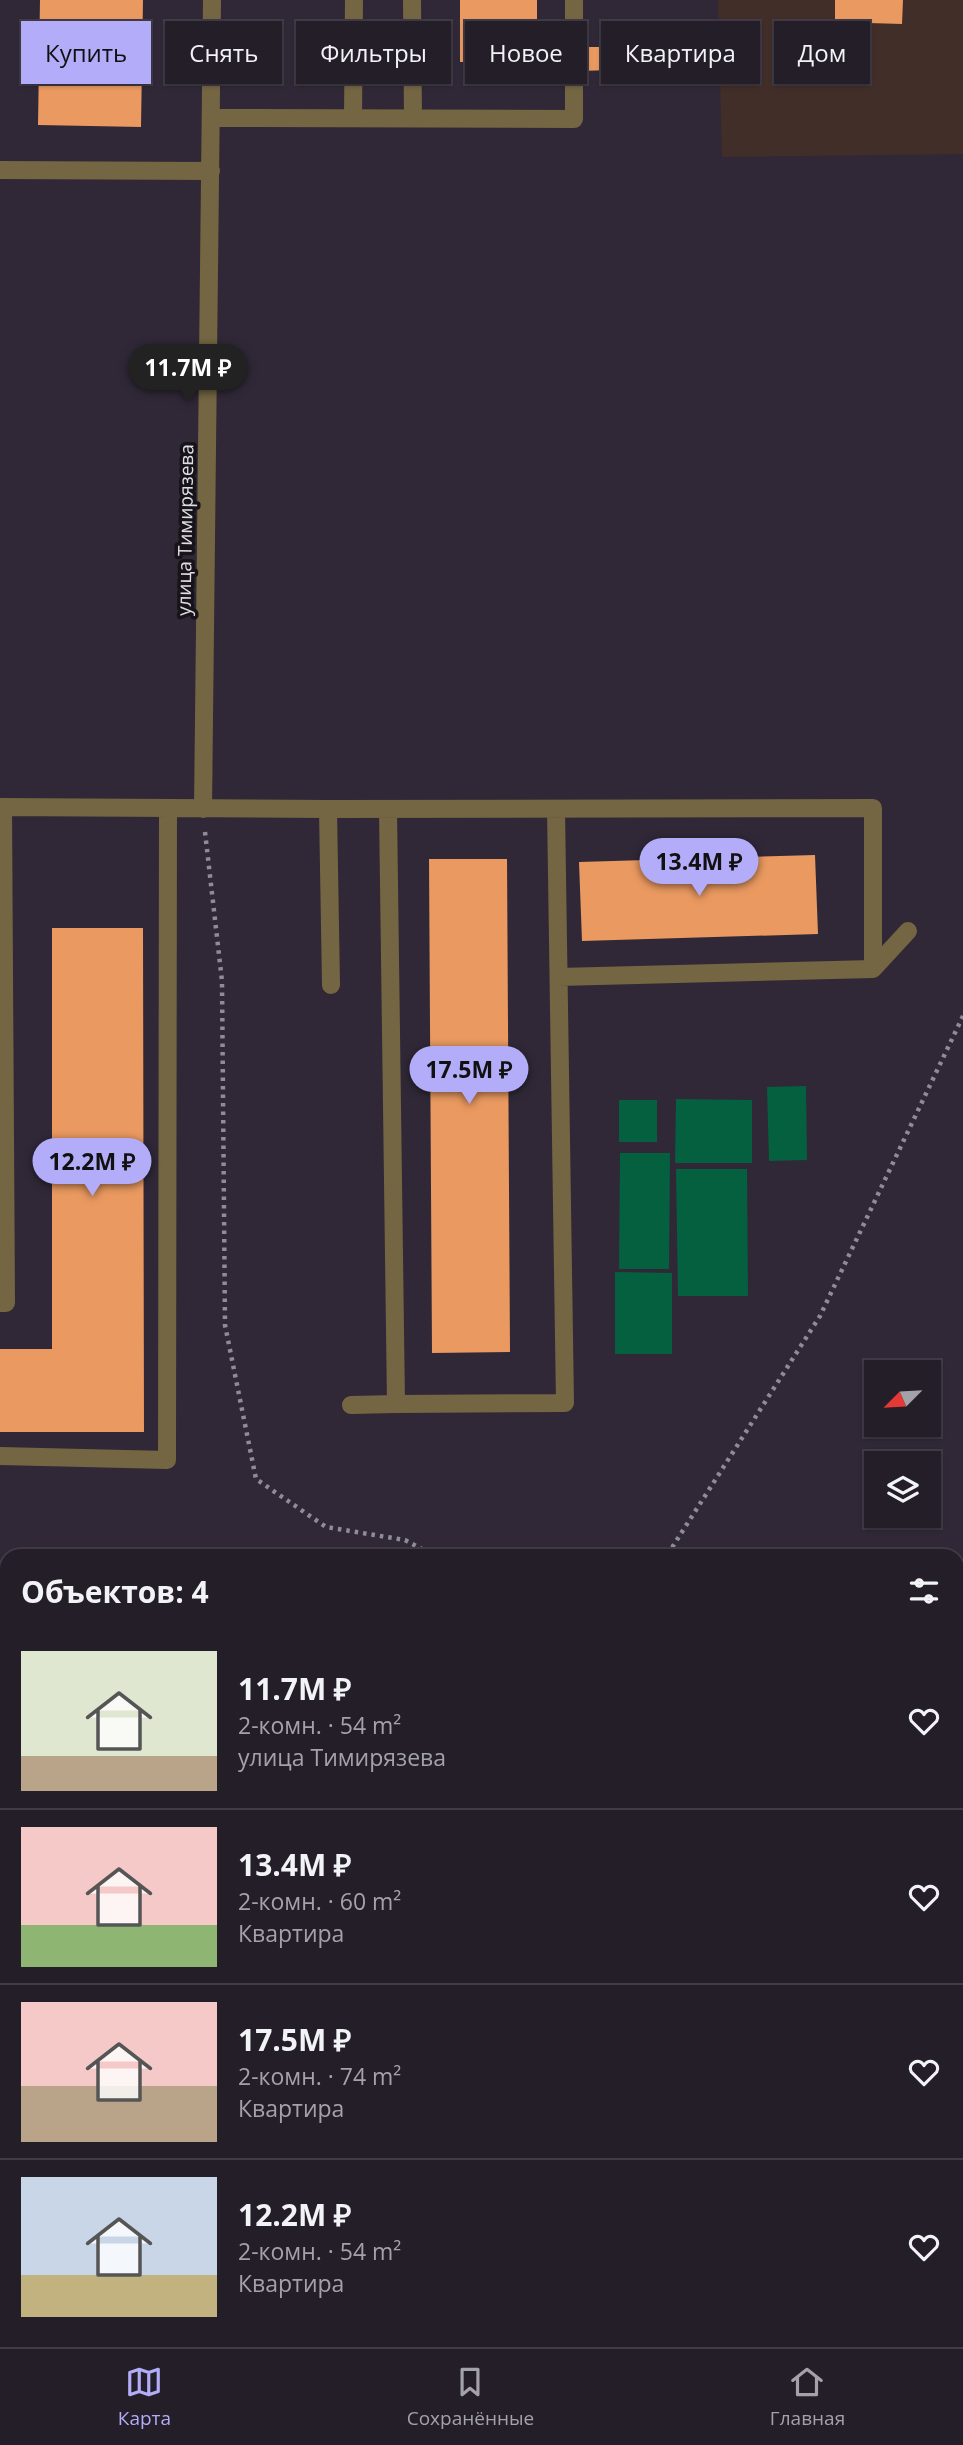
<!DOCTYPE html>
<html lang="ru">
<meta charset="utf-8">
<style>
:root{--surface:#241e29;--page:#2c2731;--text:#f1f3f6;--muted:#a3a2a8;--line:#413c46;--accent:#b3adf9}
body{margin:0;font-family:"Open Sans",sans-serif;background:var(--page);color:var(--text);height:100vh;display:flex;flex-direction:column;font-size:26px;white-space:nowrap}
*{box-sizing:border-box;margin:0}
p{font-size:23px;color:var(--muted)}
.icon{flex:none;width:38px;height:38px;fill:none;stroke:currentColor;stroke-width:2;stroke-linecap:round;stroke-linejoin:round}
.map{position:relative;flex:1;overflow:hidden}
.details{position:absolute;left:0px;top:1549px;width:964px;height:800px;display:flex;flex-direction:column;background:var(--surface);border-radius:21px 21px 0 0;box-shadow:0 2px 5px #0004,0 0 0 2px var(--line)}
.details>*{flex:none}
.banner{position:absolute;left:21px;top:21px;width:922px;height:63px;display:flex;gap:14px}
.needle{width:46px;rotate:246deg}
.buttons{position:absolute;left:864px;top:1360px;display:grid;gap:14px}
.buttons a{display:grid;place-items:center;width:77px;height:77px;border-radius:0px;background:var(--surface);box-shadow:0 2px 5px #0004,0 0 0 2px var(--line);font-size:35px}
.price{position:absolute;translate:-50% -60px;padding:0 16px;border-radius:24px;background:var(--accent);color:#111;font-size:23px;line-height:46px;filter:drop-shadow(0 2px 4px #0008)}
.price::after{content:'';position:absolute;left:50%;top:42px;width:21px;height:16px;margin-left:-10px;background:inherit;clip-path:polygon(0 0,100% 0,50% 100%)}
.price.selected{background:#222;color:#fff}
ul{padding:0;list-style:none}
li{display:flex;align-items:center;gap:21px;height:175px;padding:0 21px}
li+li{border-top:2px solid var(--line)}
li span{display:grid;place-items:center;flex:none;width:196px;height:140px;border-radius:0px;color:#555}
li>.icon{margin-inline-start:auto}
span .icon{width:84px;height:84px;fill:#fffc;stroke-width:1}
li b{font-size:30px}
h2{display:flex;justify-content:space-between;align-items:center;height:84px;padding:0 21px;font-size:30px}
.pill{padding:0 24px;border-radius:0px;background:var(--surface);box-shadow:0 2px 5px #0004,0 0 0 2px var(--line);font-size:24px;line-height:63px}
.pill.selected{background:var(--accent);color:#111}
.tab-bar{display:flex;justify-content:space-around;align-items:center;height:98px;border-top:2px solid var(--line);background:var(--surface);font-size:19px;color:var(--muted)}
.tab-bar a{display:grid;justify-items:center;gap:4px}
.tab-bar .selected{color:var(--accent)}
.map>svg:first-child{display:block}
</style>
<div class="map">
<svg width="963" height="2347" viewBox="0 0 963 2347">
<rect width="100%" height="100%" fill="#302837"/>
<!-- education -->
<path fill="#412e29" d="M 718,0 L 963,0 L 963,154 L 722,157 Z"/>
<!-- green -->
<path fill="#04603f" d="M 806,1086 L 807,1160 L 769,1161 L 767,1087 Z
M 676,1099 L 752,1100 L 752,1163 L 675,1163 Z
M 619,1100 L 657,1100 L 657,1142 L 619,1142 Z
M 620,1153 L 670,1153 L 669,1269 L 619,1269 Z
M 676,1169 L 747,1169 L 748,1296 L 678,1296 Z
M 615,1272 L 672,1273 L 672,1354 L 615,1354 Z"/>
<!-- building -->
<path fill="#ea9960" d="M 40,0 L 143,0 L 141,127 L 38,125 Z
M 460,0 L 537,0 L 537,61 L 460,62 Z
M 835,0 L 903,0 L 902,24 L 835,22 Z
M 581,47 L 610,47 L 611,70 L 581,71 Z
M 815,855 L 818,934 L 582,941 L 579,862 Z
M 429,859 L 507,859 L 510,1352 L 432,1353 Z
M 52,928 L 143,928 L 144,1432 L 0,1432 L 0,1349 L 52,1349 Z"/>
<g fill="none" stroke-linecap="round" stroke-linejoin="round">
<!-- path -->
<path stroke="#918b97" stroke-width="4.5" stroke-dasharray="3.5 5" stroke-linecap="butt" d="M 205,832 L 222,981 L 225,1325 L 256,1479 L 326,1527 L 405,1540 L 435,1556
M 672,1556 L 673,1546 L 820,1316 L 963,1016
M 0,2136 L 7,2134
M 401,2347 L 402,2342"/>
<!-- minor -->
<path stroke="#746642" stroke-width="18" d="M 412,0 L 413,118
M 211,118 L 574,119 L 574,0
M 353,118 L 354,0
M 0,170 L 211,171
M 0,807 L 328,809 L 873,808 L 873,969 L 559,977
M 203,809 L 212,0
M 328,809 L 331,985
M 388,809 L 396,1404 L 565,1403 L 556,809
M 873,969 L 908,931
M 0,1303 L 6,1303 L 3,807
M 351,1405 L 396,1404
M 0,1456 L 167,1460 L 168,809"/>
</g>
<g text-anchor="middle" stroke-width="7" stroke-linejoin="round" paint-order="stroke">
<!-- street labels -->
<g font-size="19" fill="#e1dce6" stroke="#161319">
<text transform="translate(185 530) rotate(-89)" y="7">улица Тимирязева</text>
</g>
</g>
</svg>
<div class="buttons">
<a><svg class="needle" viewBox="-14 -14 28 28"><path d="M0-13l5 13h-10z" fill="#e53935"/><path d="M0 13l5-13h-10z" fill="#a3a2a8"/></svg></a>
<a><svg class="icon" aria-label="layers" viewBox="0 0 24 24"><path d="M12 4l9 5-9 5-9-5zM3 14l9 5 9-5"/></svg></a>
</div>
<b class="price selected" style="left:188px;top:404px">11.7M ₽</b>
<b class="price" style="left:699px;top:898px">13.4M ₽</b>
<b class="price" style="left:469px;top:1106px">17.5M ₽</b>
<b class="price" style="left:92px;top:1198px">12.2M ₽</b>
<div class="banner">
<a class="pill selected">Купить</a>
<a class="pill">Снять</a>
<a class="pill">Фильтры</a>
<a class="pill">Новое</a>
<a class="pill">Квартира</a>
<a class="pill">Дом</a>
</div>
<section class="details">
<h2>Объектов: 4<svg class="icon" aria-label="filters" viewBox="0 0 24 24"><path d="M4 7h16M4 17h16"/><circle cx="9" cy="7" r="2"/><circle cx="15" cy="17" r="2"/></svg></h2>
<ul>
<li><span style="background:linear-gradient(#dfe7d0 75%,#b9a48a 0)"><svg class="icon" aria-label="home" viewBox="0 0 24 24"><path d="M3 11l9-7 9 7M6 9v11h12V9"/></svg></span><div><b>11.7M ₽</b><p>2-комн. · 54 m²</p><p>улица Тимирязева</p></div><svg class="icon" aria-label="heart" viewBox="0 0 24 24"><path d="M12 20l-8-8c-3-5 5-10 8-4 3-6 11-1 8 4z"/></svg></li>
<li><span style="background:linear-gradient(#f6c9c9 70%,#8fb573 0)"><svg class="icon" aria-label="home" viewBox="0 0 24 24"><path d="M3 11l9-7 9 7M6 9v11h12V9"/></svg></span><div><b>13.4M ₽</b><p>2-комн. · 60 m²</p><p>Квартира</p></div><svg class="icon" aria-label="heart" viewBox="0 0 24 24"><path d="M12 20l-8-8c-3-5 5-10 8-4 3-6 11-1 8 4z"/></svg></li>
<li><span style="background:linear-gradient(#f6c9c9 60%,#b9a48a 0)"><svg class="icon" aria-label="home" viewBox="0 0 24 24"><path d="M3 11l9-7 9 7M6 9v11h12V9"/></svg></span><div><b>17.5M ₽</b><p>2-комн. · 74 m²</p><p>Квартира</p></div><svg class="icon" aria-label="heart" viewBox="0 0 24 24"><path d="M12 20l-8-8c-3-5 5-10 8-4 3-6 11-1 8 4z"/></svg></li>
<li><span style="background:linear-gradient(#c9d6e8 70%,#c2b280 0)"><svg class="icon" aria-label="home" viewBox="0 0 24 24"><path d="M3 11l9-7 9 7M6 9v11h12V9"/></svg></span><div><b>12.2M ₽</b><p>2-комн. · 54 m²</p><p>Квартира</p></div><svg class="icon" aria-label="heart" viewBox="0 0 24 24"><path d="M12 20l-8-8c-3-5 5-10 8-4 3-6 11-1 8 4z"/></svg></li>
</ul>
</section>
</div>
<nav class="tab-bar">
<a class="selected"><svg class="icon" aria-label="map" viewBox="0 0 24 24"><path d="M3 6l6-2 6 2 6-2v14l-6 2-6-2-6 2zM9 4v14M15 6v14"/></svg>Карта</a>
<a><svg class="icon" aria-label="saved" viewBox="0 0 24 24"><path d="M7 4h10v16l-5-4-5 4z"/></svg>Сохранённые</a>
<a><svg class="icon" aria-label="home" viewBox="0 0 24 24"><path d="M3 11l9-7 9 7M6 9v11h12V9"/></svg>Главная</a>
</nav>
